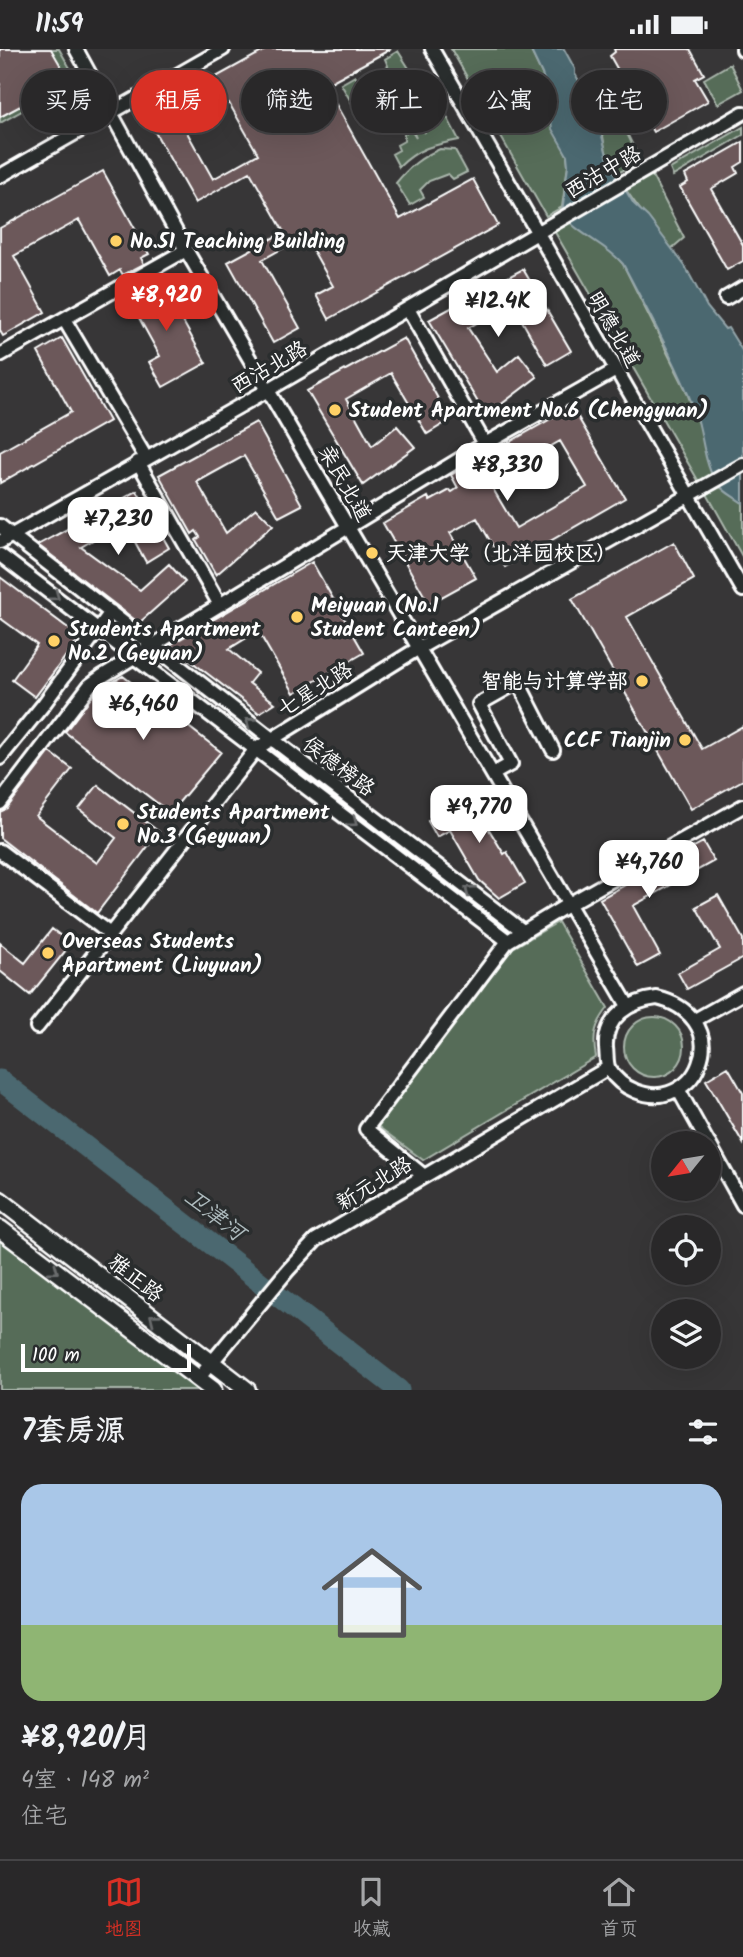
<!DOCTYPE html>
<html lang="zh">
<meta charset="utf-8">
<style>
:root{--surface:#292829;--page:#353435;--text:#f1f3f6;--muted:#a5a6a8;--line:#454446;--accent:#d93025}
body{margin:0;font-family:Kalam,"LXGW WenKai TC",sans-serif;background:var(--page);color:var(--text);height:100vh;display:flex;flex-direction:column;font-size:26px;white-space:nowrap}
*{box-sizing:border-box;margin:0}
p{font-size:23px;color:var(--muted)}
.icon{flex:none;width:38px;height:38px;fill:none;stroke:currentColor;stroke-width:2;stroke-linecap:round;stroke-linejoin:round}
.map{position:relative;height:1341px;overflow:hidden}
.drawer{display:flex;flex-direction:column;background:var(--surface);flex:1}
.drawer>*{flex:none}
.hud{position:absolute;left:21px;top:21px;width:702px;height:63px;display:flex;gap:14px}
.needle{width:46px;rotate:240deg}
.controls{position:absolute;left:651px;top:1082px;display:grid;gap:14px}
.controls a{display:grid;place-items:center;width:70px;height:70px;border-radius:50%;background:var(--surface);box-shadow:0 7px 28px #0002,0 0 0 2px var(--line);font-size:35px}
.scale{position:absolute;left:21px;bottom:18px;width:170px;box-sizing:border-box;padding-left:7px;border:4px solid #fff;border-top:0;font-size:19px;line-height:24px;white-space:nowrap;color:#fff;-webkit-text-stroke:5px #2a2d2e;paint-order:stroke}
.price{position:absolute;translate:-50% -60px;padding:0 16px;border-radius:14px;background:#fff;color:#222;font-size:23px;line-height:46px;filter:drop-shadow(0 2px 4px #0008)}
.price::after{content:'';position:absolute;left:50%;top:42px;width:21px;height:16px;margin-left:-10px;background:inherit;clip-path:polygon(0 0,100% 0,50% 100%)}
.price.active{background:var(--accent);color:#fff}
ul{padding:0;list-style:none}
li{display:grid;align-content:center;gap:14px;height:371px;padding:0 21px}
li+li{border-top:2px solid var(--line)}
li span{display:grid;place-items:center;height:217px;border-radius:21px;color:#555}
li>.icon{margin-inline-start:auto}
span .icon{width:126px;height:126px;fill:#fffc;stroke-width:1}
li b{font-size:30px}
h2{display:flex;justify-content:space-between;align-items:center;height:84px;padding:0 21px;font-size:30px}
.tag{padding:0 24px;border-radius:32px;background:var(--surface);box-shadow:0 7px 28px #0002,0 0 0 2px var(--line);font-size:24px;line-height:63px}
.tag.active{background:var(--accent);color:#fff}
.status{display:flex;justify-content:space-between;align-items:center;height:49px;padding:0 35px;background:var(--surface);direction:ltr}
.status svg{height:19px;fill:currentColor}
.tab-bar{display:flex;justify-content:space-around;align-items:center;height:98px;border-top:2px solid var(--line);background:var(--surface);font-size:19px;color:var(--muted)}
.tab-bar a{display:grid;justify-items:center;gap:4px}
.tab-bar .active{color:var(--accent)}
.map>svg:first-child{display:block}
</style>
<div class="status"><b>11:59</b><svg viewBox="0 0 49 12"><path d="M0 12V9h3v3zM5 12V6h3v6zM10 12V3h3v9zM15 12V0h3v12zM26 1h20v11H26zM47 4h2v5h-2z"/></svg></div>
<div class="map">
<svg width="743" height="1341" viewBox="0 0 743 1341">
<rect width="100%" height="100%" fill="#373637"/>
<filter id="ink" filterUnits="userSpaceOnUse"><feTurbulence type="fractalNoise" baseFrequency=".0143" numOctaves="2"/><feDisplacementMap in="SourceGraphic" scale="14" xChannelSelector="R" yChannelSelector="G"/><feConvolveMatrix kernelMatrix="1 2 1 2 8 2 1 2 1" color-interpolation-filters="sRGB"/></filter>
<g filter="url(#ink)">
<!-- green -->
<path fill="#566c58" stroke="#aab6ac" stroke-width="2" d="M 0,0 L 59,0 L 77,31 L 0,74 Z
M 451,0 L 530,0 L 542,25 L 548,43 L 549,67 L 567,106 L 568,116 L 562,158 L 546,167 Z
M 398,2 L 412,24 C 399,47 379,54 354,58 L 341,35 L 355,27 L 360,34 L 371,31 L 388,17 L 385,10 Z
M 730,15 L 743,41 L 718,55 L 704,30 Z
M 422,24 L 437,49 L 414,63 L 410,58 L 415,68 L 407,72 L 402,65 L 406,73 L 396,78 L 393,74 L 385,78 L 382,74 L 376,77 L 369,66 L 405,45 Z
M 616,62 L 638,107 L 637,114 L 616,125 C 605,108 603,90 601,70 Z
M 446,66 L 459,91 C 433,96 418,99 399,118 L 392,105 L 399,101 L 397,96 L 404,92 L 404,85 L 411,81 L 416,89 L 412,80 L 420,77 L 425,84 L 423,78 Z
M 743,78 L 743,86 L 673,127 L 670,120 Z
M 440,100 L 455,101 L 467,123 L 453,130 L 448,125 L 429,132 L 420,141 L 424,148 L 410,156 L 396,134 C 409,118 421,108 440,100 Z
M 649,121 L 684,189 L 671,200 C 655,179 636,158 623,136 Z
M 566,170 L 611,201 L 623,215 L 685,339 L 702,382 L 712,425 L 699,433 L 552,178 Z
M 720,438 L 743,454 L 743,509 L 707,445 Z
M 558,873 L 608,959 C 595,976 592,987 596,1008 L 423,1111 L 376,1076 L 513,899 Z
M624 998a30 30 0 1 1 60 0a30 30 0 1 1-60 0Z
M 0,1189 L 197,1341 L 0,1341 Z"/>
<!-- water -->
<path fill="#4b686f" stroke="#93a4a9" stroke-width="2" d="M 530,0 L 564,0 L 575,20 L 575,25 L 602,71 L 602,87 L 609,114 L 634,155 L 648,168 L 685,217 L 707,258 L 725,280 L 728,279 L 743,303 L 743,454 C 732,447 721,441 714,430 C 703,410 703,384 695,362 C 675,311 648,263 623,215 C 604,193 577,186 562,164 L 568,116 L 567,106 L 552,80 L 548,43 L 542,25 Z"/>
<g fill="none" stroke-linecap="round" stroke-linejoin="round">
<!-- river -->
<path stroke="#4b686f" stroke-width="21" d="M 0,1031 L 399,1341"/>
</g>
<!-- building -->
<path fill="#6c595a" stroke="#fff" stroke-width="2" fill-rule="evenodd" d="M 0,0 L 51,0 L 69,31 L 0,68 Z
M 267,0 L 391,0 L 325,36 L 400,170 L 473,130 L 498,176 L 329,270 L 316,246 L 333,237 L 305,187 L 262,211 L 300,279 L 273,294 L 228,213 L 284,183 L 250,123 L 195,154 L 151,76 L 175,62 L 213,130 L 258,105 L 229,54 L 212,63 L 198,38 Z
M 614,0 L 690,0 L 704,25 L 695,30 L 708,52 L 653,83 L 610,7 L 615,3 Z
M 743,93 L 743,113 L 735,118 L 738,124 L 711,140 L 743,196 L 743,212 L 727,221 L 680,138 L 688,133 L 685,126 Z
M 103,122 L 149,205 L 141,209 L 144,215 L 123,226 L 120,221 L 110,227 L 79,171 L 14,207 L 45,263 L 3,287 L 0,282 L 0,179 Z
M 523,220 L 571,302 L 547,316 L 512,254 L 468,279 L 497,323 L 519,305 L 537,328 L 486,367 L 429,271 Z
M 153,230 L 155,234 L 160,231 L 206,314 L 163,338 L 149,313 L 160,307 L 128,249 L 134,246 L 132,242 Z
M 62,289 L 109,372 L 0,434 L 0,403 L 71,363 L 38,303 Z
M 404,289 L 450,371 L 427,385 L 391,324 L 346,350 L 372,397 L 397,377 L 415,398 L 363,436 L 307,342 Z
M 572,358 L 625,449 L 505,518 L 477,469 L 450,484 L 476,529 L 429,555 L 383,474 L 428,448 L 430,452 L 450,441 L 452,443 L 458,439 L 451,426 ZM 560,392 L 587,438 L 516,479 L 489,433 Z
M 256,373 L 302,456 L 279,468 L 244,407 L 197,433 L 226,484 L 256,459 L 273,476 L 216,526 L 196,491 L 200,488 L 196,482 L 192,485 L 159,426 Z
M 137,442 L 169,499 L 146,513 L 124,473 L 81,498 L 140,541 L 169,515 L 185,533 L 139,574 L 38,496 Z
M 674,493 L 694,530 L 627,568 L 702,700 L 743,677 L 743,731 L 691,760 L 572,550 Z
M 312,513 L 364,604 L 294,644 L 258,582 L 229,600 L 257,624 L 249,634 L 275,654 L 259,664 L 170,596 Z
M 0,528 L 80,588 L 35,648 L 12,631 L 37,596 L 0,569 Z
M 123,627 L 221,703 L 170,764 L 65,683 L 96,642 Z
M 50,703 L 72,720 L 36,767 L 97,814 L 116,789 L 79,760 L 98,736 L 159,783 L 97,864 L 0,789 L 0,763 L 7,759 Z
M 478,743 L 487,759 L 479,764 L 504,805 L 507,803 L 525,834 L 499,849 L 479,831 L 450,781 L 437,788 L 428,772 Z
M 703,793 L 714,812 L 633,857 L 660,906 L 638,918 L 600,850 Z
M 718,846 L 743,890 L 743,909 L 687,940 L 678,924 L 720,900 L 696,858 Z
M 52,880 L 71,895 L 30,946 L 0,922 L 0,894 L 25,914 Z
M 728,1018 L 743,1044 L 743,1094 L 706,1031 Z"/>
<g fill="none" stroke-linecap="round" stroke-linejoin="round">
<defs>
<path id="minor" d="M 76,0 L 186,201 L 628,957
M 432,0 L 743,541
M 743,0 L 743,1
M 0,127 L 223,0
M 726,249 L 743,239
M 408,260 L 485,395
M 64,270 L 146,409
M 0,306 L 186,201
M 138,413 L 220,556
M 0,477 L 272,690 L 524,883
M 0,493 L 268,341 L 743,64
M 0,506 L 508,892
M 0,709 L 43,656 L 111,563
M 493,725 L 511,715 L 479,655 L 518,633 L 553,701
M 0,754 L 90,636 L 101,628 L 485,395 L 616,321
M 0,802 L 110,885
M 657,949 C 688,956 712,982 699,1015 C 694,1029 683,1039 669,1044 C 648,1051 621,1040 609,1020 C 606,1015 607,1006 606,999 C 604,968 630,952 657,949 Z
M 695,971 L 743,944
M 37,978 L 256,700 L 419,599 L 743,416
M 678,1040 L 708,1094
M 709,1095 L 743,1156
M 424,1127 L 366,1080 L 508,892 L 569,855 L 743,757
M 198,1330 L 288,1221 L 316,1191 L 608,1019"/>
<path id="major" d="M 0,1151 L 247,1341
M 0,1180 L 213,1341"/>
</defs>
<!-- minor casing -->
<use href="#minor" stroke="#fff" stroke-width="18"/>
<!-- major casing -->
<use href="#major" stroke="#fff" stroke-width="21"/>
<!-- minor -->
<use href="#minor" stroke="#2a2d2e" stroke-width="12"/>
<!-- major -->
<use href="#major" stroke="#2a2d2e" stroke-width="16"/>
</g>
<!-- one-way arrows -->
<defs><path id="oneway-chevron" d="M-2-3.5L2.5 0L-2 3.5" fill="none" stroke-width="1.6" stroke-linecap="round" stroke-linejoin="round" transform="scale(1.75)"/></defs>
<g stroke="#6a6c6d">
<use href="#oneway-chevron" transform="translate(55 547) rotate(37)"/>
<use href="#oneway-chevron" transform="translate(250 673) rotate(-142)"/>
<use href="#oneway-chevron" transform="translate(353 773) rotate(37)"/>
<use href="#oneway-chevron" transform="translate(469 841) rotate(-143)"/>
<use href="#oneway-chevron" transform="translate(54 1221) rotate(37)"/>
<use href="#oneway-chevron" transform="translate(154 1269) rotate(-142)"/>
</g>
</g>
<!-- markers -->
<g fill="#ffd166" stroke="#2a2d2e" stroke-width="2.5">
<circle cx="116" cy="192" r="7"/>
<circle cx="335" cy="361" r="7"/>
<circle cx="372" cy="504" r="7"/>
<circle cx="297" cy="568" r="7"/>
<circle cx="54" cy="592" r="7"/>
<circle cx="642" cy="632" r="7"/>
<circle cx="685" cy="691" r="7"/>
<circle cx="123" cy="775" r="7"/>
<circle cx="48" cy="904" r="7"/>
</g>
<g text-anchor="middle" stroke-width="7" stroke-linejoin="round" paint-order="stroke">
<!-- street labels -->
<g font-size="21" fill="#fff" stroke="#2a2d2e">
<text transform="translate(603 123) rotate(-30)" y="7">西沽中路</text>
<text transform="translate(614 280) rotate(60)" y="7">明德北道</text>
<text transform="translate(269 318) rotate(-30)" y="7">西沽北路</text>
<text transform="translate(345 434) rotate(60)" y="7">亲民北道</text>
<text transform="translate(315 640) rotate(-32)" y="7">七星北路</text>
<text transform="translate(339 717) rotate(37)" y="7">侯德榜路</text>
<text transform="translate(374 1134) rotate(-31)" y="7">新元北路</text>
<text transform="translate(136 1229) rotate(38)" y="7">雅正路</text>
</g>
<!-- poi labels -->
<g font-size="21" font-weight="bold" fill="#fff" stroke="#2a2d2e" text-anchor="start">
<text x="130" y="199">No.51 Teaching Building</text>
<text x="349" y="368">Student Apartment No.6 (Chengyuan)</text>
<text x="386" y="511">天津大学（北洋园校区）</text>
<text x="311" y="563">Meiyuan (No.1<tspan x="311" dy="24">Student Canteen)</tspan></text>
<text x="68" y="587">Students Apartment<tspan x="68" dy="24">No.2 (Geyuan)</tspan></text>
<text x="628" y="639" text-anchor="end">智能与计算学部</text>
<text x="671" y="698" text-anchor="end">CCF Tianjin</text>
<text x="137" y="770">Students Apartment<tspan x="137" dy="24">No.3 (Geyuan)</tspan></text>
<text x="62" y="899">Overseas Students<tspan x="62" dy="24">Apartment (Liuyuan)</tspan></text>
</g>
<!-- water labels -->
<g font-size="23" font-style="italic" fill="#aebbbe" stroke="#2a2d2e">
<text transform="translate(215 1165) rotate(38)" y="8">卫津河</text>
</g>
</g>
</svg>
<div class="controls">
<a><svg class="needle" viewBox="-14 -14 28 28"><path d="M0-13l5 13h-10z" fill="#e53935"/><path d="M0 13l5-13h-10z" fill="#a5a6a8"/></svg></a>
<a><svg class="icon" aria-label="locate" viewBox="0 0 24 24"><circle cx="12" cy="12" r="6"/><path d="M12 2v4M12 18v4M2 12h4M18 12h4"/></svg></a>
<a><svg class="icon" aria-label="layers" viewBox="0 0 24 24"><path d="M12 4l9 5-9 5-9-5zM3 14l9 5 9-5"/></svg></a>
</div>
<div class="scale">100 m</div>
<b class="price active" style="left:166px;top:284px">¥8,920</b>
<b class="price" style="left:498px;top:290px">¥12.4K</b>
<b class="price" style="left:507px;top:454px">¥8,330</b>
<b class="price" style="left:118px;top:508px">¥7,230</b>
<b class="price" style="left:143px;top:693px">¥6,460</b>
<b class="price" style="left:479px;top:796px">¥9,770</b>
<b class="price" style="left:649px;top:851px">¥4,760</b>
<div class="hud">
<a class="tag">买房</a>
<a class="tag active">租房</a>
<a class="tag">筛选</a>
<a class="tag">新上</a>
<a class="tag">公寓</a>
<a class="tag">住宅</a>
</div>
</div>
<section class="drawer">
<h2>7套房源<svg class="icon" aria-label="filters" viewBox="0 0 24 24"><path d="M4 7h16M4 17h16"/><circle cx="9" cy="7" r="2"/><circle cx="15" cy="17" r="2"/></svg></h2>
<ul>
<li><span style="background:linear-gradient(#a9c7e8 65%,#8fb573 0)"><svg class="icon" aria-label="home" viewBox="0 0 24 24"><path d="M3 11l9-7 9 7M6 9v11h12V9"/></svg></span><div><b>¥8,920/月</b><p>4室 · 148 m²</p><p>住宅</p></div></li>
</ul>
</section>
<nav class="tab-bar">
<a class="active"><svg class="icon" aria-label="map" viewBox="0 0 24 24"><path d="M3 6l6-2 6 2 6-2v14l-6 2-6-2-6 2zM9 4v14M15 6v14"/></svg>地图</a>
<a><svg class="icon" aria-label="saved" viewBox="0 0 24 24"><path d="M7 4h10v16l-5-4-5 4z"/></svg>收藏</a>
<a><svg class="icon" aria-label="home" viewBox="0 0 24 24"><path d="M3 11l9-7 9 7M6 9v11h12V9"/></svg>首页</a>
</nav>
